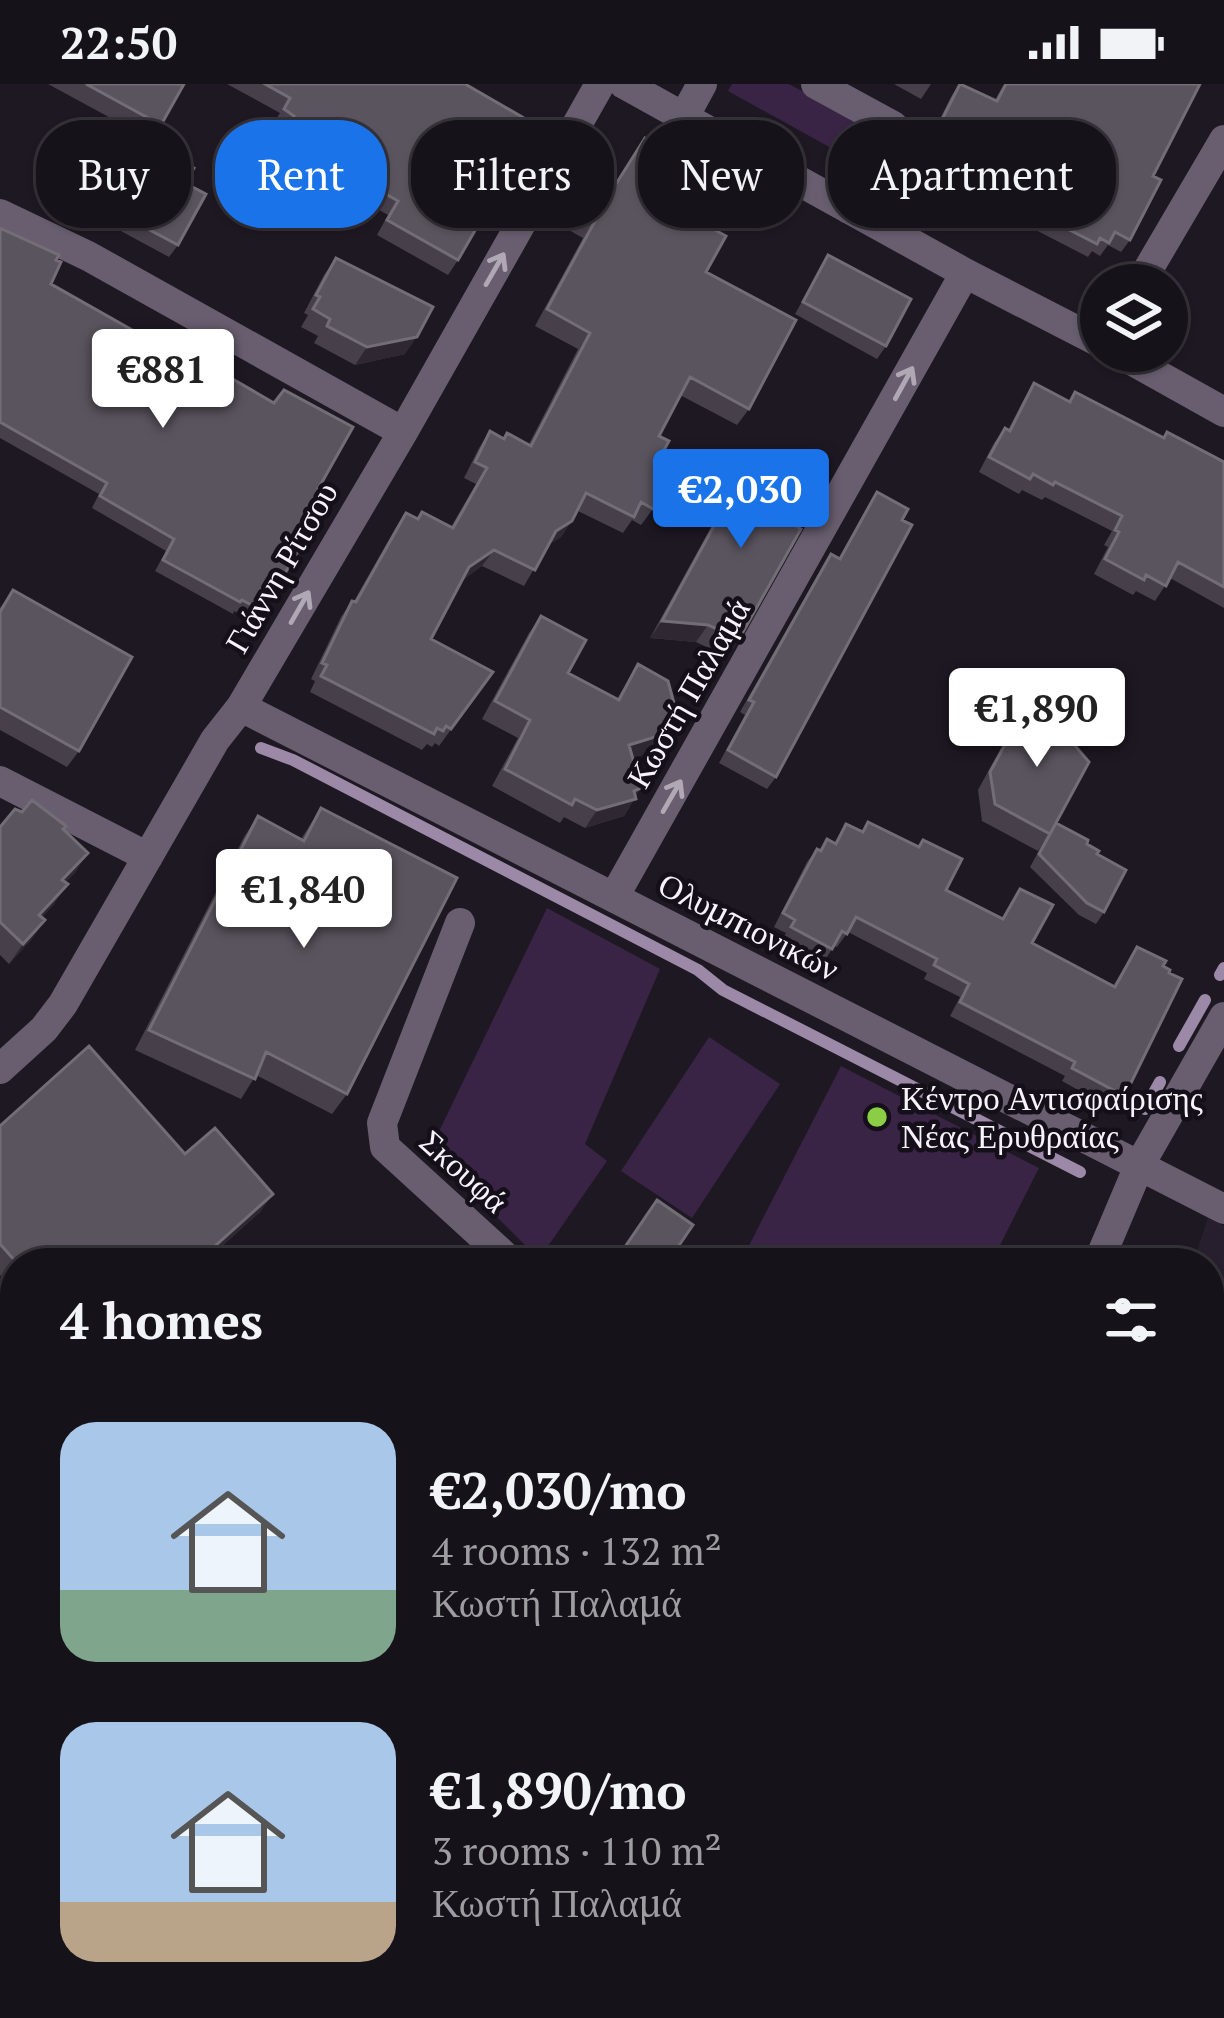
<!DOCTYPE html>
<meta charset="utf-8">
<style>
:root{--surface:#16121a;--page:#232027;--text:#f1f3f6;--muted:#9e9ea2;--line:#353239;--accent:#1a73e8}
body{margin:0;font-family:"PT Serif",serif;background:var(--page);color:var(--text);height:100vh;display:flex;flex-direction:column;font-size:45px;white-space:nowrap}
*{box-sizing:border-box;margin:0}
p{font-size:39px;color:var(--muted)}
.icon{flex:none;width:66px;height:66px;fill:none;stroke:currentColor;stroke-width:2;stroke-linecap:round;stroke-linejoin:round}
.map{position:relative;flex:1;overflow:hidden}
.drawer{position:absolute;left:0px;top:1164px;width:1224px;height:771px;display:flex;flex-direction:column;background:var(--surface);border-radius:48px 48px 0 0;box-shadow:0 3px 9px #0004,0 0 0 3px var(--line)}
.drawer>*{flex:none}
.hud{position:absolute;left:36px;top:36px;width:1152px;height:108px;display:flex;gap:24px}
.fabs{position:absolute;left:1080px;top:180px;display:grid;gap:24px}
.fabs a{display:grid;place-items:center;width:108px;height:108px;border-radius:50%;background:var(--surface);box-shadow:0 3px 9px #0004,0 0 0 3px var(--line);font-size:60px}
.price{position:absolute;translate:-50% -102px;padding:0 27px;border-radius:12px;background:#fff;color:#222;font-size:39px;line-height:78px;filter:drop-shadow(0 3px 6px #0008)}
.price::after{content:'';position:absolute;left:50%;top:72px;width:36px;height:27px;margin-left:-18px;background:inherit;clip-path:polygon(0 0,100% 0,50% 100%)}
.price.on{background:var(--accent);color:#fff}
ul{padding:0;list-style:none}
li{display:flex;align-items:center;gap:36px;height:300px;padding:0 60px}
li span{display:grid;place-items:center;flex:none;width:336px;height:240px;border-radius:36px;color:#555}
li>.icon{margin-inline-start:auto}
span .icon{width:144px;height:144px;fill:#fffc;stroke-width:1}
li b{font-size:51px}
h2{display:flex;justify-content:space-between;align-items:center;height:144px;padding:0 60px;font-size:51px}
.pill{padding:0 42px;border-radius:48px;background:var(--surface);box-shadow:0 3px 9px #0004,0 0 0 3px var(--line);font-size:42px;line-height:108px}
.pill.on{background:var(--accent);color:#fff}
.status{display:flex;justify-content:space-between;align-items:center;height:84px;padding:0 60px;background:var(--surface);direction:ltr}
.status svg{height:33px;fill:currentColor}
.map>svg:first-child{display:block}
</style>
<div class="status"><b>22:50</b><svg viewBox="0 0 49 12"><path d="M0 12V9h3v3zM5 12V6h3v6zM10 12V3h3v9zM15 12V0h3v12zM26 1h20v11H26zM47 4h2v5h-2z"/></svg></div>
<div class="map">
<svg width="1224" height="1934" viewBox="0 0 1224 1934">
<rect width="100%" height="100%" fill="#1e1822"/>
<!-- built -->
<path fill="#281f2e" d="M 1208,1134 L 1224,1142 L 1224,1571 L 1209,1563 L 1209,1179 L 1193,1179 Z"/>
<!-- green -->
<path fill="#392446" d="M 732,0 L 789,0 L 877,48 L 860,80 L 728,7 Z
M 547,824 L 660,885 L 585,1060 L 607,1077 L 539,1175 L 430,1066 Z
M 709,953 L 780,1000 L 692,1134 L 621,1087 Z
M 841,982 L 1039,1084 L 991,1179 L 740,1179 Z"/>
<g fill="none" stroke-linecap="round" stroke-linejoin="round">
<!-- stream -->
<path stroke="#9b89a7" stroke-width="12" d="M 261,664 L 293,676 L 698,886 L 723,906 L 1080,1088
M 1220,891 L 1224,884
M 1179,962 L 1205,916
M 1145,1025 L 1160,998"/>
<!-- minor -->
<path stroke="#685e6f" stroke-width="30" d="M 624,0 L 965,189 L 1101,259
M 816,0 L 893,42 L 849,125
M 684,33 L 702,0
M 0,130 L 88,172 L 403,348
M 1139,201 L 1224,56
M 1115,267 L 1224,328
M 241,623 L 1224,1125
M 0,697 L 148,773
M 614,813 L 965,189
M 460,839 L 382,1039 L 385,1063 L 512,1179
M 0,985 L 44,945 L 63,920 L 215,656 L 241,623 L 403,348 L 600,0
M 1098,1179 L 1139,1082 L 1224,933
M 1209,1778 L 1224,1786
M 24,1934 L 38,1920
M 762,1934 L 768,1920"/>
<!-- major -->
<path stroke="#b6a1c5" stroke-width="30" d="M 0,1334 L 15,1352
M 482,1920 L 494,1934"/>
</g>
<!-- wall -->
<path fill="#47404b" d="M 48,0 L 184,0 L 151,56 Z
M 227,0 L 465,0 L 458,176 L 448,191 L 377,151 L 388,131 L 311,87 L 298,106 L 268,89 L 268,76 L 284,47 L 273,40 L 280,29 Z
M 894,0 L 931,0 L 921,15 Z
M 960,0 L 995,16 L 1004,0 L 1200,0 L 1153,92 L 1130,156 L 1121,168 L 1108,161 L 1100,172 L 1092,167 L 1088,173 L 978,116 L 974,122 L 940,104 L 943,99 L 915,84 L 952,11 Z
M 645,54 L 664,118 L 706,188 L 749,325 L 737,341 L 680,311 L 659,352 L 666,373 L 653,425 L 641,441 L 632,436 L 623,449 L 578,427 L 561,453 L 548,461 L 524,502 L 482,482 L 462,496 L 431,555 L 493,588 L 439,662 L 435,659 L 432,663 L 427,660 L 422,666 L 310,608 L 315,597 L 311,595 L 341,533 L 352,517 L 354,517 L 395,445 L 406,429 L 417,434 L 451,443 L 476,400 L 464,394 L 479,364 L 490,347 L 504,354 L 529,360 L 578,265 L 535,242 L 583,154 L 567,145 L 600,91 L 615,100 Z
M 151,60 L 185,99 L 178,161 L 169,173 L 106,139 Z
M 0,144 L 56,176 L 51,200 L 317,407 L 263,527 L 255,538 L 234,527 L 233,530 L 155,487 L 166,467 L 92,424 L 99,410 L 0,354 Z
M 828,171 L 886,262 L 877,275 L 795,230 Z
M 336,174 L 405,270 L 355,281 L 314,259 L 318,252 L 301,243 L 308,231 L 304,229 L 324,191 Z
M 1034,299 L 1068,318 L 1075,308 L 1163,354 L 1224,378 L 1224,524 L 1170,494 L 1155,517 L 1136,507 L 1133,511 L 1094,490 L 1108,463 L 1104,461 L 1112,447 L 1045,413 L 1042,416 L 1022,406 L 1019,410 L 979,388 L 994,359 L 1005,344 L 1008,346 L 1024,315 Z
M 755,367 L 789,438 L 739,555 L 727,573 L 696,558 L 650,554 L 743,385 Z
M 877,408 L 776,693 L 767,705 L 719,679 L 745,631 L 740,628 L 823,482 L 831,470 L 839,474 Z
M 13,506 L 79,667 L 67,683 L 0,646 L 0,524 Z
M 541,532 L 568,589 L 617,615 L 638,580 L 668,663 L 633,674 L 636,712 L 624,732 L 585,744 L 564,733 L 560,739 L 492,702 L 518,654 L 482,635 L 529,549 Z
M 1032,612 L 1056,739 L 1087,760 L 1097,770 L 1104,828 L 1096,840 L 1079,831 L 1030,783 L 1041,763 L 1038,767 L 982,737 L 978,706 L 1020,629 Z
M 321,724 L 347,1010 L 332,1030 L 256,991 L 241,1015 L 135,966 L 244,753 L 258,732 L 301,755 Z
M 868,738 L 918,763 L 923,756 L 946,806 L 1002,834 L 1020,805 L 1032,859 L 1113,902 L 1137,863 L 1163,882 L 1130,1001 L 1120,1014 L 1107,1022 L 1062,997 L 1065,992 L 950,932 L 960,913 L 924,895 L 927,889 L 848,848 L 837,863 L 834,862 L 823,879 L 782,857 L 786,849 L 774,843 L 807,778 L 817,765 L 819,766 L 827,755 L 834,759 L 846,740 L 862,748 Z
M 0,743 L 63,746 L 88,769 L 65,798 L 54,820 L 42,833 L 45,836 L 31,856 L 9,880 L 0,871 Z
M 0,1042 L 185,1070 L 261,1127 L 203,1179 L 15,1179 L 15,1207 L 0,1191 Z
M 1224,1242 L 1224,1713 L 1209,1706 L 1209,1301 L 1213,1292 L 1209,1290 L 1209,1282 Z
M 0,1462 L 15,1481 L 15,1633 L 0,1616 Z
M 1224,1871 L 1224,1934 L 1222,1934 L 1200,1924 L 1202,1920 L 1209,1920 L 1209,1904 Z
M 639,1920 L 702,1920 L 689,1934 L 651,1934 Z
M 829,1920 L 1128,1920 L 1121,1934 L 831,1934 L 834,1926 L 828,1923 Z"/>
<!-- shaded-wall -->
<path fill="#2f2833" d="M 417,253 L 405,270 L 355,281 L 367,263 Z
M 572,437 L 561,453 L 544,463 L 556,447 Z
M 494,466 L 482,482 L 458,500 L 469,483 Z
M 662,537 L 708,541 L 696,558 L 650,554 Z
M 681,645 L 668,663 L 617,679 L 629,661 Z
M 641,704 L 624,732 L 585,744 L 597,726 Z
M 88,769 L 75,789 L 49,815 L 62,796 Z
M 68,800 L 54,820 L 25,850 L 39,831 Z
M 45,836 L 31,856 L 9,880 L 23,860 Z
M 1130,1001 L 1120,1014 L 1107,1022 L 1117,1008 Z
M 273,1110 L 261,1127 L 203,1179 L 196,1179 Z
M 1220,1270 L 1224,1271 L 1224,1276 L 1213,1292 L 1209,1290 L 1209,1285 Z
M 699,1920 L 702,1920 L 696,1928 L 689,1934 L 682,1934 Z"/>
<!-- building -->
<path fill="#5a545e" stroke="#736d76" stroke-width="3" d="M 86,0 L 184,0 L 161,41 Z
M 265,0 L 465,0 L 536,41 L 458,176 L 387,136 L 398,117 L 320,72 L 308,92 L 278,74 L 278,61 L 294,32 L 284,25 L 290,14 Z
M 960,0 L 997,17 L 1006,0 L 1200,0 L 1153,92 L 1161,96 L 1130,156 L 1115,148 L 1109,159 L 1100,154 L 1097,160 L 986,103 L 983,109 L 949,92 L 951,86 L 924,71 Z
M 645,54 L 687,78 L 664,118 L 726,152 L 706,188 L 796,236 L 749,325 L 690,293 L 659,352 L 669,357 L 664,366 L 668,368 L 666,373 L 676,378 L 653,425 L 641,418 L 634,433 L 586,409 L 572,437 L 556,447 L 535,486 L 494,466 L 469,483 L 431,555 L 493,588 L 451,645 L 446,642 L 443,647 L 437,644 L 434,650 L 321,592 L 327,581 L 322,579 L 352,517 L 356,518 L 406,429 L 418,435 L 422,428 L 453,444 L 487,384 L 475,378 L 490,347 L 504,355 L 507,349 L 531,362 L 590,249 L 547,225 L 595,137 L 579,128 L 600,91 L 616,100 Z
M 151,60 L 194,84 L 185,99 L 206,110 L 178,161 L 114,127 Z
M 0,144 L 59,171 L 56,176 L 61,178 L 51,200 L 180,273 L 184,267 L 274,319 L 284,306 L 353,343 L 317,407 L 329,414 L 263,527 L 242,516 L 240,518 L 163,476 L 174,455 L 100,412 L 107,399 L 0,338 Z
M 828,171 L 911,215 L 886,262 L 803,218 Z
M 336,174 L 433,223 L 417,253 L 367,263 L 327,242 L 330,235 L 313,225 L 320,213 L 316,211 Z
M 1034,299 L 1070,318 L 1075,308 L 1164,354 L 1167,348 L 1224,378 L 1224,503 L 1178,478 L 1166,502 L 1146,491 L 1144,496 L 1105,475 L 1119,448 L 1115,446 L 1122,432 L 1055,398 L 1053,401 L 1033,390 L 1030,395 L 989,373 L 1005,344 L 1010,347 Z
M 755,367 L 784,383 L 787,393 L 806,407 L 789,438 L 801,445 L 739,555 L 708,541 L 662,537 Z
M 877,408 L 908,425 L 902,436 L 912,441 L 776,693 L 728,666 L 754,618 L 749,616 L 831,470 L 840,475 Z
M 13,506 L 132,573 L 79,667 L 0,623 L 0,528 Z
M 541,532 L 586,556 L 568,589 L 619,616 L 638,580 L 668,597 L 681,645 L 629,661 L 641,704 L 634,707 L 636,715 L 597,726 L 575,715 L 572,721 L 505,685 L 530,636 L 495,617 Z
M 1032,612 L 1089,678 L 1050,750 L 995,720 L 990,688 Z
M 32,716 L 66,742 L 63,745 L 88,769 L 62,796 L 68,800 L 39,831 L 45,836 L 23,860 L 0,838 L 0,743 L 15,725 L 22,728 Z
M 321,724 L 457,794 L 347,1010 L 266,968 L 255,995 L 149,946 L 258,732 L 304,757 Z
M 868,738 L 919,763 L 923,756 L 962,775 L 946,806 L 1003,835 L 1020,805 L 1053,821 L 1032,859 L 1115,903 L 1137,863 L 1166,877 L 1163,882 L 1170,886 L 1169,889 L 1182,895 L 1130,1001 L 1117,1008 L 1072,984 L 1075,978 L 960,918 L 969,900 L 934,881 L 937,875 L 856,833 L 847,850 L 842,847 L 832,865 L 791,843 L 795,836 L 783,829 L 817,765 L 821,767 L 827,755 L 836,760 L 846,740 L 863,748 Z
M 1056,739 L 1088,756 L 1087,760 L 1099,767 L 1097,770 L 1126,786 L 1104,828 L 1087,819 L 1039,770 Z
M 89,962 L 185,1070 L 215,1044 L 273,1110 L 196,1179 L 17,1179 L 0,1160 L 0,1042 Z
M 657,1116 L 693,1141 L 667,1179 L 614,1179 Z
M 1224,1278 L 1224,1687 L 1209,1681 L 1209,1316 Z
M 0,1462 L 15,1481 L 15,1602 L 0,1585 Z
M 1224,1878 L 1224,1919 L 1209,1912 Z
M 199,1920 L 279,1920 L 291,1934 L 182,1934 Z
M 322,1920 L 334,1920 L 346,1934 L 305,1934 Z
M 663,1920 L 699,1920 L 682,1934 L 675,1934 Z
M 840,1920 L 1128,1920 L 1121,1934 L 884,1934 L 875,1930 L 873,1934 L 867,1934 Z"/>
<!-- one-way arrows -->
<defs><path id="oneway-shaft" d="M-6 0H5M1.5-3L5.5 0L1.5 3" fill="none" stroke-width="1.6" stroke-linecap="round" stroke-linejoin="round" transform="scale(3)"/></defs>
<g stroke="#b0a8b4">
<use href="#oneway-shaft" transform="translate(495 185) rotate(-60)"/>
<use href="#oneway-shaft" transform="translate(904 299) rotate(-61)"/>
<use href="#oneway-shaft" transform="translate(300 523) rotate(-60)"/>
<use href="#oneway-shaft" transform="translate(672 712) rotate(-60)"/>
</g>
<!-- markers -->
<circle fill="#8bce46" stroke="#150f19" stroke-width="4.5" cx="877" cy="1033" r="12"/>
<g text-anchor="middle" stroke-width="9" stroke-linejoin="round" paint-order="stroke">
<!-- street labels -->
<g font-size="33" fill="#f7f3fa" stroke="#150f19">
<text transform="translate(281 483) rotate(-60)" y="12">Γιάννη Ρίτσου</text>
<text transform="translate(688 609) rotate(-60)" y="12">Κωστή Παλαμά</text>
<text transform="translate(749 842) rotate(27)" y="12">Ολυμπιονικών</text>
<text transform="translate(464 1087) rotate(42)" y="12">Σκουφά</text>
</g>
<!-- poi labels -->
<g font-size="33" fill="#f7f3fa" stroke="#150f19" text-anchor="start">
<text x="901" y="1026">Κέντρο Αντισφαίρισης<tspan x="901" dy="38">Νέας Ερυθραίας</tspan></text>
</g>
</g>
</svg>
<div class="fabs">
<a><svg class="icon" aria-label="layers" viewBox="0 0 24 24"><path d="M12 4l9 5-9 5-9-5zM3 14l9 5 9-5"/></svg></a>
</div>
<b class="price" style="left:163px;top:347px">€881</b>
<b class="price on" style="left:741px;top:467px">€2,030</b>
<b class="price" style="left:1037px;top:686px">€1,890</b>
<b class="price" style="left:304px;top:867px">€1,840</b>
<div class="hud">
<a class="pill">Buy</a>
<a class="pill on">Rent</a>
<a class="pill">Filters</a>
<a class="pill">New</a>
<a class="pill">Apartment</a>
</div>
<section class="drawer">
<h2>4 homes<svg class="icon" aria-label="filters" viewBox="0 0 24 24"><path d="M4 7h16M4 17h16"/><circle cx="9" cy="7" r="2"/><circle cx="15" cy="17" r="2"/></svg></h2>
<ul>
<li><span style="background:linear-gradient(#a9c7e8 70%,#7fa58c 0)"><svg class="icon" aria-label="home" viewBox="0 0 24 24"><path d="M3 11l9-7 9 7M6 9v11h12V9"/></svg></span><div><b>€2,030/mo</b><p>4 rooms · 132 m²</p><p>Κωστή Παλαμά</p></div></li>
<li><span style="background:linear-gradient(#a9c7e8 75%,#b9a48a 0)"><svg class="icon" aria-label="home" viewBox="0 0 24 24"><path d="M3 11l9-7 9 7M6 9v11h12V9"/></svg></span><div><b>€1,890/mo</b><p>3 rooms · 110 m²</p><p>Κωστή Παλαμά</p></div></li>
</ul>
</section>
</div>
